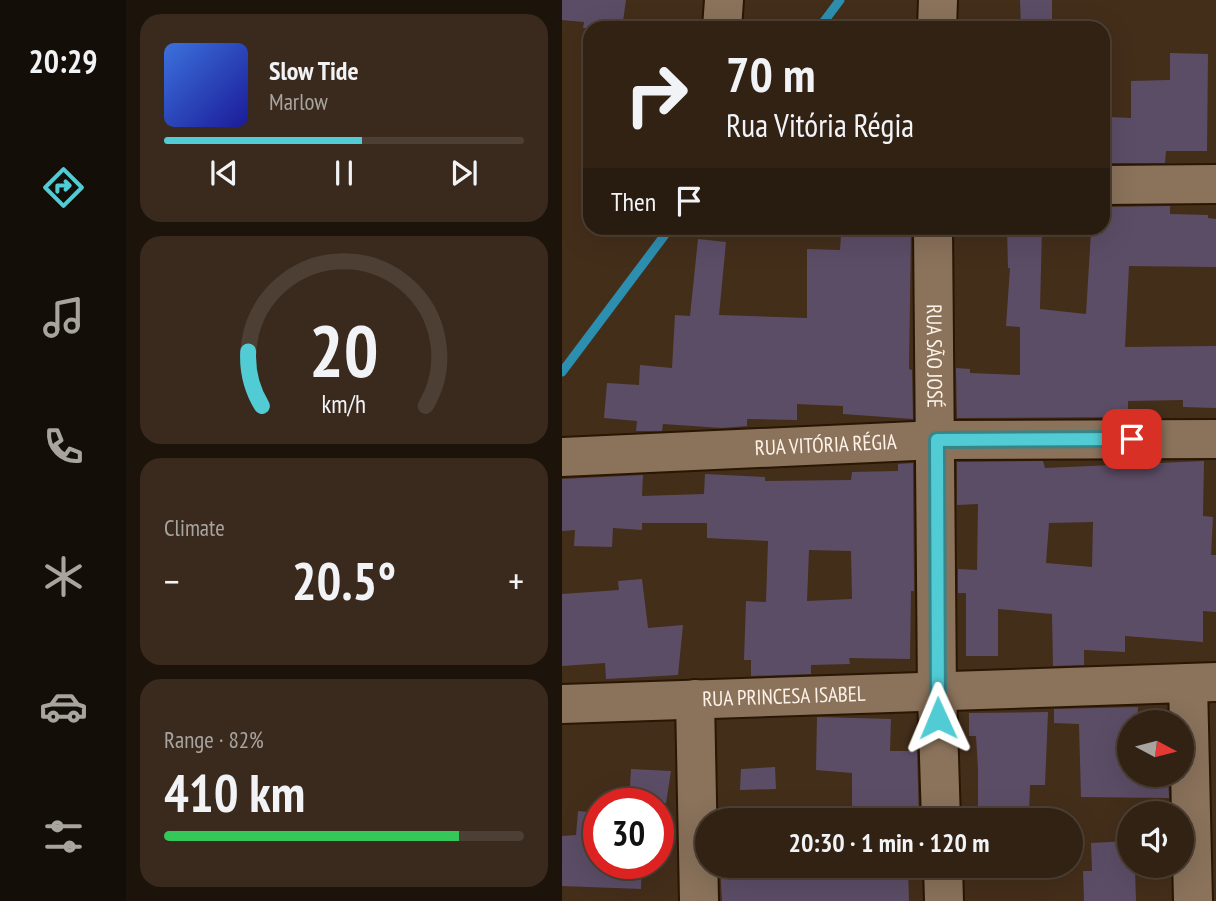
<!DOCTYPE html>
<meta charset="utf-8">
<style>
body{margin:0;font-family:"PT Sans Narrow",sans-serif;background:#3a2a1d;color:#f1f3f6;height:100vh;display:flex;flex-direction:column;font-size:26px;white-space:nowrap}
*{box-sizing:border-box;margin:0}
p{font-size:23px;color:#a8a4a0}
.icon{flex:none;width:38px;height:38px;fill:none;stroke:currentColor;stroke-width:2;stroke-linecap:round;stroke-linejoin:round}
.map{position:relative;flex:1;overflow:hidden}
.side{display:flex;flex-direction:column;gap:14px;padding:14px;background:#1c130b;width:436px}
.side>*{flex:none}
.guide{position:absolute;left:21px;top:21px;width:527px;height:214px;border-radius:21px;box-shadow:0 7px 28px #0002,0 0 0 2px #4d3f34;background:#322214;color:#f1f3f6;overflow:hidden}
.needle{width:46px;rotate:97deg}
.fabs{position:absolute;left:555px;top:710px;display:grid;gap:14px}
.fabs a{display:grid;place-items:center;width:77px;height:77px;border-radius:50%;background:#322214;box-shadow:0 7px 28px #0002,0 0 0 2px #4d3f34;font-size:35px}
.speed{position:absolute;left:21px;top:788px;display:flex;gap:14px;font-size:35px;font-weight:700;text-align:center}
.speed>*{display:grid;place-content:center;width:91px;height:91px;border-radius:50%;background:#322214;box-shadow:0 7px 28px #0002,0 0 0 2px #4d3f34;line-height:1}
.speed .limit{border:10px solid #d22;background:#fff;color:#111}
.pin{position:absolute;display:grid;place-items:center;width:60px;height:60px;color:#fff;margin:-30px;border-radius:14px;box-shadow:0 4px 10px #0006}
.me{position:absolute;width:77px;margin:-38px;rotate:359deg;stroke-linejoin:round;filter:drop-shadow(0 0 5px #0008)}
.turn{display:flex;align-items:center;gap:24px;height:147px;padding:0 28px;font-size:32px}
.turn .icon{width:91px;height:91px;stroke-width:2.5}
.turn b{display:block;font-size:49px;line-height:60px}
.then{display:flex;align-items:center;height:66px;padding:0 28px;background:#0003;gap:14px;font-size:26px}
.big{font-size:52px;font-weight:800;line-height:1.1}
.side .tile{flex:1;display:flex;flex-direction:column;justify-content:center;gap:10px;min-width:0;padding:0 24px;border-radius:21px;background:#3a2a1d}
.side .dial{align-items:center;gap:0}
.dial svg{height:182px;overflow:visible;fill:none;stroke:#4d3f34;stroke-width:7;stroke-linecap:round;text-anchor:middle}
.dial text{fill:#f1f3f6;stroke:none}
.song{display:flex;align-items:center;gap:21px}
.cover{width:84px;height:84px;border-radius:10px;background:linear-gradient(135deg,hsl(220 70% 55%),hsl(240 70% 35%))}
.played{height:7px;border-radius:4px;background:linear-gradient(90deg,#51ccd4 55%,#4d3f34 55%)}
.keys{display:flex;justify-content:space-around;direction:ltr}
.heat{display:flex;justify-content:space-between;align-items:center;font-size:38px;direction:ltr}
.charge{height:10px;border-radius:5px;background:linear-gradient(90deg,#34c759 82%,#4d3f34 0)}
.trip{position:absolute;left:133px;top:808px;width:388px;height:70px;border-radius:35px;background:#322214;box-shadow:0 7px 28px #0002,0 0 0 2px #4d3f34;font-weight:800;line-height:70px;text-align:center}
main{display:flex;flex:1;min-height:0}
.tab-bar{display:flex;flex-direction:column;width:126px;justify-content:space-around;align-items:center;background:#140e08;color:#a8a4a0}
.tab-bar .icon{width:49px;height:49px}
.tab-bar .active{color:#51ccd4}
.tab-bar b{font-size:32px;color:#f1f3f6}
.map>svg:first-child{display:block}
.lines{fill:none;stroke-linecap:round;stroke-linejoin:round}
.stream{stroke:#2d8fb0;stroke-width:9}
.building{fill:#5c4d66;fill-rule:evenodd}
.minor-casing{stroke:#291603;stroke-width:42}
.minor{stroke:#8a725b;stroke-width:38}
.route-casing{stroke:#35858a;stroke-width:18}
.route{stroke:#51ccd4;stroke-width:12}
.labels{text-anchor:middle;stroke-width:7;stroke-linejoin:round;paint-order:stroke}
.street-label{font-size:21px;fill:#fef2e8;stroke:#221910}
</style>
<main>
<nav class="tab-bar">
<b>20:29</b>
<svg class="icon active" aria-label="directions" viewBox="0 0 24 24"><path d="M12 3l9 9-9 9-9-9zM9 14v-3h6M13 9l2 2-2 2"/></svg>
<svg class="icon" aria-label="music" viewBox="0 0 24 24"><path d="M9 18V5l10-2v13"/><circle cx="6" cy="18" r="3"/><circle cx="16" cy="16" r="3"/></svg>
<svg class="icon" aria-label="phone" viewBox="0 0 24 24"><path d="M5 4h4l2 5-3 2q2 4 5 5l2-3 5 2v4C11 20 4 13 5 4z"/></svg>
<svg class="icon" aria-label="climate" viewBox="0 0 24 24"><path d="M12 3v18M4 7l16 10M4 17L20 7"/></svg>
<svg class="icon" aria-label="car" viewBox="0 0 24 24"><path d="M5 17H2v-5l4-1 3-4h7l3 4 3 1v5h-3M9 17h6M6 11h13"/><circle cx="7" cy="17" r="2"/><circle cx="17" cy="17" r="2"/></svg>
<svg class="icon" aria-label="filters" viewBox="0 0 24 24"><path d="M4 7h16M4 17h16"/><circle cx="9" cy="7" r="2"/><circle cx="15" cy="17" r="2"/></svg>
</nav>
<section class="side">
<div class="tile">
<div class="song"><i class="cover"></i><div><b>Slow Tide</b><p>Marlow</p></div></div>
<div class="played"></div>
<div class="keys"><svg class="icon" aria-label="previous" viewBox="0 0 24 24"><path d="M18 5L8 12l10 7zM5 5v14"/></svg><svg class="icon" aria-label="pause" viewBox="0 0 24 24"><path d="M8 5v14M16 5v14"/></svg><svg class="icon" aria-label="next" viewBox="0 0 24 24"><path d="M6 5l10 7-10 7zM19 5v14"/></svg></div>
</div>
<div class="tile dial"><svg viewBox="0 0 100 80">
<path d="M14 69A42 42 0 1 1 86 69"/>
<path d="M14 69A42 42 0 0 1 8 45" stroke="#51ccd4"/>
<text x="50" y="56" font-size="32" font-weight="700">20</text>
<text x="50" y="72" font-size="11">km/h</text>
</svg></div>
<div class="tile"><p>Climate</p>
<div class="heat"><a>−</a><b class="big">20.5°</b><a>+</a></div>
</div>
<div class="tile"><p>Range · 82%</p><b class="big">410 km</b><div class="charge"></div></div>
</section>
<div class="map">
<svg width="655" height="901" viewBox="0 0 655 901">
<rect width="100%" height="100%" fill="#432e1a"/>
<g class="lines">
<!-- stream -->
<g class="stream">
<path d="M257 28 278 0"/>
<path d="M0 372 108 228"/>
</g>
</g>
<!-- building -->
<g class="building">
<path d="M0 0H64L60 28H21L22 22 0 20Z"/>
<path d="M458 0H490V27L459 28Z"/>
<path d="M608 53 646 54 645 151H604L603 163H546L547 117 569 118V81L608 80Z"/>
<path d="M608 206V214L646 215V218L655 219V267L567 266 563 347 655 346V408L621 407V400L566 401V417L395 418 394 368 408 369V373L458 375V327L444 326 448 268H446L445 228H480L478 309 524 314 529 232 541 233V207Z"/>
<path d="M325 230 349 232 347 369 350 370 351 419 281 414V406L235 404V420L185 419V426L160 428 101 424 100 431H74L75 421 42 418 45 383 77 385 78 365 110 368 113 315 128 316 136 239 164 242 157 315 245 318V249L278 250 279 235H325Z"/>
<path d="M481 461 483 468 642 461 641 516 651 517 649 555H655V612L641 611V642L563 636V652L522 650V665L491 666 490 614 436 609V656H404V593H396V569L415 570 416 504 395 505V462ZM531 522 530 567 484 563 487 523Z"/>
<path d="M351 463 352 591H349L348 659 287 658 288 664 249 665V674L189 676V660H182L184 601 204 602 206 541 145 538V523H80V530L51 528 50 547 12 546 13 530 0 531V479L81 475 80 496 142 494 143 474 203 477V481L289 480 290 472 336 471V464ZM247 550 289 551 290 599 245 601Z"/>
<path d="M80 579 86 628 121 625 116 675 44 679 43 663 0 666V594L57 590 56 581Z"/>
<path d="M576 707 575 723H567V775H606L607 798 519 797 517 724 492 723V709Z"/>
<path d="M486 712 483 785H468L467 814H462V821H416V769L414 736H407V713Z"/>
<path d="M255 717 329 719 328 751H355L357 821H290V773L254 770Z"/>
<path d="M213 767 214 789 178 790 179 769Z"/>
<path d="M69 769 109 771 104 803H67Z"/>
<path d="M16 811 37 813V863H80L79 889 0 886V836L14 835Z"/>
<path d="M567 841V869H573L574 901H522L521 871H530L529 843Z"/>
<path d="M158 866H255V876L311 877V866H346L347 901H160Z"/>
</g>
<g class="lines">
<defs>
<g id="minor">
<path d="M160 28 162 0"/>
<path d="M375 28 376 0"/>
<path d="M541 185 655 184"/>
<path id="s1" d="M371 228 375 693 379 821"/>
<path id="s2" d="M0 457 375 440 655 439"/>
<path d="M626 683 631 901"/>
<path d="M133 699 137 901"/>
<path id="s3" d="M0 704 655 682"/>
<path d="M381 866 382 901"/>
</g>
</defs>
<!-- minor casing -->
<use href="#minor" class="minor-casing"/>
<!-- minor -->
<use href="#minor" class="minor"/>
</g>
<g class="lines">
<defs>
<path id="route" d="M376 718 375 440 570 439"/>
</defs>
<!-- route casing -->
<use href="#route" class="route-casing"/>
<!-- route -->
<use href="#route" class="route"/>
</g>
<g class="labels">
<!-- street labels -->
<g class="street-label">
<text dy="7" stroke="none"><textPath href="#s1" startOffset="128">RUA SÃO JOSÉ</textPath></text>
<text dy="7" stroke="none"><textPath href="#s2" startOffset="264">RUA VITÓRIA RÉGIA</textPath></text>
<text dy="7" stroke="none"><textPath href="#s3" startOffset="222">RUA PRINCESA ISABEL</textPath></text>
</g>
</g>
</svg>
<div class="fabs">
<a><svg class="needle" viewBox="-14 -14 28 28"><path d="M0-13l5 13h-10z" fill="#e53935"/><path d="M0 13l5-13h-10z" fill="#a8a4a0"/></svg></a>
<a><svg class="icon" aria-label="sound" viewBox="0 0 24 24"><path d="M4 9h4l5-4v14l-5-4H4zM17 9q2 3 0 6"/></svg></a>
</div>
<div class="speed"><div class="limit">30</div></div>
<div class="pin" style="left:570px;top:439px;background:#d93025"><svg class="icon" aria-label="arrive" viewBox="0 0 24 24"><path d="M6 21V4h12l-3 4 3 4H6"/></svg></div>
<svg class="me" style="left:376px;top:718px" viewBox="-20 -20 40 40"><path d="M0-17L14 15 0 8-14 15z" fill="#51ccd4" stroke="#fff" stroke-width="4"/></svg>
<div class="trip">20:30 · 1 min · 120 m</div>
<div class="guide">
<div class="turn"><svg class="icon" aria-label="right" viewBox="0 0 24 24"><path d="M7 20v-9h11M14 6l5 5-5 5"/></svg><div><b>70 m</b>Rua Vitória Régia</div></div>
<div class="then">Then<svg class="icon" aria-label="arrive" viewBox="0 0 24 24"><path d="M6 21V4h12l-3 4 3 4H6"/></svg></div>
</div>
</div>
</main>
